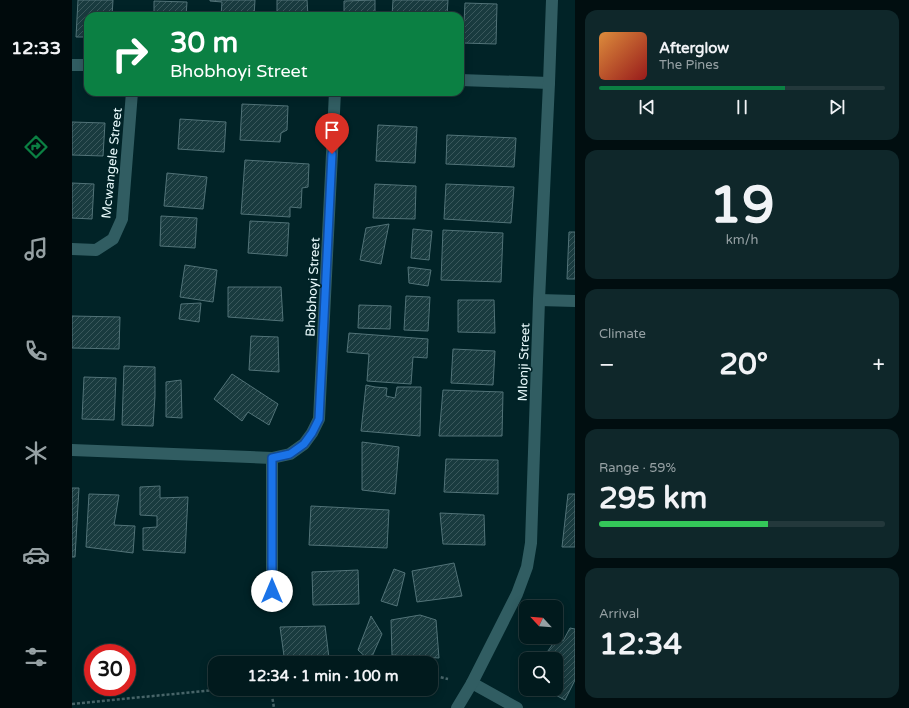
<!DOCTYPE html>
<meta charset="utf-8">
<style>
body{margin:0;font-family:"Varela Round",sans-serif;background:#0f272a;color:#f1f3f6;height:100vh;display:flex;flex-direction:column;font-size:15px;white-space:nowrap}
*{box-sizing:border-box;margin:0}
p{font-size:13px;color:#96a1a4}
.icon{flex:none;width:22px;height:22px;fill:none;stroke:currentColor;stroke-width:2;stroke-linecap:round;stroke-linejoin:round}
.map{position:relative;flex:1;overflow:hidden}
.drawer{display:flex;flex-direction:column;gap:10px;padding:10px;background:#010e10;width:334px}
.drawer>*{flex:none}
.top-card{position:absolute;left:12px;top:12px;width:380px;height:84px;border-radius:12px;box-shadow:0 2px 10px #0003,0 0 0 1px #23383b;background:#0b8043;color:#fff;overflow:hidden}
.needle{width:26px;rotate:296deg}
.controls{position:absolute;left:447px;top:600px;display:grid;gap:8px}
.controls a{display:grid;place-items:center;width:44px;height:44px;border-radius:8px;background:#011a1d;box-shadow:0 2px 10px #0003,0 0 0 1px #23383b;font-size:20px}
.speed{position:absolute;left:12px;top:644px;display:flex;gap:8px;font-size:20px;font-weight:700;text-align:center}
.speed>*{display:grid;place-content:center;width:52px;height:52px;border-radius:50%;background:#011a1d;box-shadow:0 2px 10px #0003,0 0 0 1px #23383b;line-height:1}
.speed .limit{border:6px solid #d22;background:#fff;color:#111}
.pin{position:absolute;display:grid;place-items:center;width:34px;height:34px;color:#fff;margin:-41px -17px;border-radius:50% 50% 50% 0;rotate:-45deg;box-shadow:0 0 4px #0007}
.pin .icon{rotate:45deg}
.me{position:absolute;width:44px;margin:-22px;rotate:0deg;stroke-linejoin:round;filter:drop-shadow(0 0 3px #0008)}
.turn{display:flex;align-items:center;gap:14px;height:84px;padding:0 20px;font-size:18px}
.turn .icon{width:52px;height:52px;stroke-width:2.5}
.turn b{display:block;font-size:28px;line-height:34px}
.big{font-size:30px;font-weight:800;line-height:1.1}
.drawer .widget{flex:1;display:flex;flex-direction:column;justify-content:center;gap:6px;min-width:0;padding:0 14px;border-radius:12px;background:#0f272a}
.drawer .dial{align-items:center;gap:0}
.dial b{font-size:52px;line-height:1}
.song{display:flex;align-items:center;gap:12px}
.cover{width:48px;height:48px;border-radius:6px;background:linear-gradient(135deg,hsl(30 70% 55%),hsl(0 70% 35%))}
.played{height:4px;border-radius:2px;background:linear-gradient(90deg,#0b8043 65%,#23383b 65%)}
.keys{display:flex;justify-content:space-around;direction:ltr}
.heat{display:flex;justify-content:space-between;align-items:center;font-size:22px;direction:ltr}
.charge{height:6px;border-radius:3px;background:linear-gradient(90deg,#34c759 59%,#23383b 0)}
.trip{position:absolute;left:136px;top:656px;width:230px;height:40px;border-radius:12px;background:#011a1d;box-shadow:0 2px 10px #0003,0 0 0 1px #23383b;font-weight:800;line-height:40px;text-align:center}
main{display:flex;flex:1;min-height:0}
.tabs{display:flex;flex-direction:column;width:72px;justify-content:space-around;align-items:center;background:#000a0c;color:#96a1a4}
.tabs .icon{width:28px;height:28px}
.tabs .selected{color:#0b8043}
.tabs b{font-size:18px;color:#f1f3f6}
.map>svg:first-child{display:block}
.building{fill:url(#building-hatch);stroke:#527378}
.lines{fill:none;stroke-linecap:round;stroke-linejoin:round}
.path{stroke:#486569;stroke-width:2.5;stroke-dasharray:3 2;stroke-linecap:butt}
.minor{stroke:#315d62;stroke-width:12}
.route-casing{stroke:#114b97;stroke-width:10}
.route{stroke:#1a73e8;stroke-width:7}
.labels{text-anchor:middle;stroke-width:3.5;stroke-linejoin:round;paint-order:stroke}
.street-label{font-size:13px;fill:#e6f8fa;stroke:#012327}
</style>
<main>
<nav class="tabs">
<b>12:33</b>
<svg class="icon selected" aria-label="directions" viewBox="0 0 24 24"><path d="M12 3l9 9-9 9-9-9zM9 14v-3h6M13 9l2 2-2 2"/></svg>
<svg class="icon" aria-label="music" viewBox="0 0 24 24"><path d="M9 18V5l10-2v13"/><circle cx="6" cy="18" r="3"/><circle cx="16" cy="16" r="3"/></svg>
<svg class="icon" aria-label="phone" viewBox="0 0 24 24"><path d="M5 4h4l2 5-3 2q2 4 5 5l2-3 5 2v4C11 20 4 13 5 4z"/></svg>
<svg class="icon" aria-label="climate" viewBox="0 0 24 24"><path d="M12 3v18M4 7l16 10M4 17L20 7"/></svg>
<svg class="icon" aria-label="car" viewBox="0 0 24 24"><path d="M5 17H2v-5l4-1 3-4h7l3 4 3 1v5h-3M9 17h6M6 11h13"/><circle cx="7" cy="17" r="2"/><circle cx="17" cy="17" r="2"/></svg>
<svg class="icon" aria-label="filters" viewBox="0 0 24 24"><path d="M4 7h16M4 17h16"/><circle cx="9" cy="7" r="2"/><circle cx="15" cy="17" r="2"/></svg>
</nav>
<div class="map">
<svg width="503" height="708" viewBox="0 0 503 708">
<defs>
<pattern id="building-hatch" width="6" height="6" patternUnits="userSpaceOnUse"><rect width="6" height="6" fill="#193b3f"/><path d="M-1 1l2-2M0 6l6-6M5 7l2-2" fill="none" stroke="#3a585c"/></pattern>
</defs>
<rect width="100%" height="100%" fill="#012327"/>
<!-- building -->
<g class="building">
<path d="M6 0H41L40 16H16V37H4Z"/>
<path d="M138 0H183L182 16H149L150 2 138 1Z"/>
<path d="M205 0H235L236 16H205Z"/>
<path d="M303 0V16H272V1Z"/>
<path d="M321 0H376L375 16H320Z"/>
<path d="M82 1 115 2 114 16H82Z"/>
<path d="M393 3 425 4 424 44 391 43Z"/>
<path d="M170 104 216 106 215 130 209 133 208 142 168 140Z"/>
<path d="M108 119 154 122 152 152 106 149Z"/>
<path d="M0 122 33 123 31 156 0 155Z"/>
<path d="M306 125 345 127 343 163 304 161Z"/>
<path d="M375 135 444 138 442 167 374 164Z"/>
<path d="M173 160 237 164 236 187 230 188 229 208 218 207V217L169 214Z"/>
<path d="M95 173 135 177 131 209 92 206Z"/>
<path d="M0 183 22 184 20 219 0 218Z"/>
<path d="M303 184 344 186 343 219 301 218Z"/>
<path d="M374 184 442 187 439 223 372 219Z"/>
<path d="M89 216 125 218 123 248 88 246Z"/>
<path d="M178 221 217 223 215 256 176 253Z"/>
<path d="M317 224 309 264 288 260 294 228Z"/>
<path d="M341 229 360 231 357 260 339 258Z"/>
<path d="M371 230 431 233 429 282 369 280Z"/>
<path d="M497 232H503V279H495Z"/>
<path d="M113 265 145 270 141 302 108 297Z"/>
<path d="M336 267 359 270 356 286 337 283Z"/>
<path d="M156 287H209L211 321 156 317Z"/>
<path d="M334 296 358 297 356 331 332 330Z"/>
<path d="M386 300H422L423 333 386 332Z"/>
<path d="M129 303 127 322 107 319 109 304Z"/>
<path d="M287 305 319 306 318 329 286 328Z"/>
<path d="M0 316 48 317 47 349 0 348Z"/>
<path d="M277 333 356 339 355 358 341 357 339 384 295 381 297 354 275 352Z"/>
<path d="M179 336 206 337 207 372 177 370Z"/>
<path d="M381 349 423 351 421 385 379 383Z"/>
<path d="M52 366 83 367V396L81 426 50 425Z"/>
<path d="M160 374 206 404 197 425 176 412 170 421 142 399Z"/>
<path d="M12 377 44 378 42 420 10 419Z"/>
<path d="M109 380 110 418 94 417V382Z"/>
<path d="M294 385 303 387 315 388 314 396 323 398 325 387H349L348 436 289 431Z"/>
<path d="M371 390 431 392 430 436H367Z"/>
<path d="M290 442 327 447 323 494 290 490Z"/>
<path d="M374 459 426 460V494L372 492Z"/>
<path d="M88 486V498L116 497 113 553 71 550V528L85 527V516L68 515V487Z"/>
<path d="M0 488H7L3 557H0Z"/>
<path d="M17 494 47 495 42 525 63 526 61 553 14 547Z"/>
<path d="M496 494H503V547H490Z"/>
<path d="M239 506 317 510 315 548 237 545Z"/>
<path d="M368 513 412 515 413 545 371 544Z"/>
<path d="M382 563 390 596 345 602 340 571Z"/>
<path d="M322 569 333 573 325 606 309 601Z"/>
<path d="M286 570 287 604 241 605 240 572Z"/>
<path d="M348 615 364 620 367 658 320 655 319 620Z"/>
<path d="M299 616 310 634 298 661 286 650Z"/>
<path d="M253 626 257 658 212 656 208 627Z"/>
<path d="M498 628 503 629V680L493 700 472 689H484V659H460L464 652 471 658 485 638 491 641Z"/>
</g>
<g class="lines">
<!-- path -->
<g class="path">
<path d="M359 675 376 679"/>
<path d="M199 689 202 708"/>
<path d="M0 704 152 689"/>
</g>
<!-- minor -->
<g class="minor">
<path d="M0 65H16"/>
<path d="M388 80 477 83"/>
<path d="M0 249 24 250 41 239 50 219 60 92"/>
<path d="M467 300 503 301"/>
<path d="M0 450 200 458 218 454 232 444 240 433 247 419 263 92"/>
<path d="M200 591V458"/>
<path d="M400 683 445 708"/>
<path d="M385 708 400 683 445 594 455 567 459 543 467 300 477 83 480 0"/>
</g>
</g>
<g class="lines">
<defs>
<path id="route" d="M200 591V458L218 454 232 444 240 433 247 419 260 154"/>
</defs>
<!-- route casing -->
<use href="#route" class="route-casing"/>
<!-- route -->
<use href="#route" class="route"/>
</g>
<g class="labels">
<!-- street labels -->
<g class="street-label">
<text transform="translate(39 163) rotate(-84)" y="5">Mcwangele Street</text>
<text transform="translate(240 287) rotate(-87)" y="5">Bhobhoyi Street</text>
<text transform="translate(451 362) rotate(-88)" y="5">Mlonji Street</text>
</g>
</g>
</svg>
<div class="controls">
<a><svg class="needle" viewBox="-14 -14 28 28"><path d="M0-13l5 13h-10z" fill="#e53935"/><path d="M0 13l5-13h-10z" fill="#96a1a4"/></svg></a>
<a><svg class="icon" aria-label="search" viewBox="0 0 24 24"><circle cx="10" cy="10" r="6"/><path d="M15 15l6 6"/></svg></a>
</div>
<div class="speed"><div class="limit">30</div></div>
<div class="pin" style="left:260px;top:154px;background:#d93025"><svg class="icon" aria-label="arrive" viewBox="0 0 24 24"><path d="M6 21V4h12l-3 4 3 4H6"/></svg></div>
<svg class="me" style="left:200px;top:591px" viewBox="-20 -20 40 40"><circle r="19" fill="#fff"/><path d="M0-13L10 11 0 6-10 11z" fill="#1a73e8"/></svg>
<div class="trip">12:34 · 1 min · 100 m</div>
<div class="top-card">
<div class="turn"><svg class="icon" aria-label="right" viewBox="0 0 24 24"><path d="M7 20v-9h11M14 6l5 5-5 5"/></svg><div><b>30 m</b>Bhobhoyi Street</div></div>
</div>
</div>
<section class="drawer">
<div class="widget">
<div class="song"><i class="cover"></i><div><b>Afterglow</b><p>The Pines</p></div></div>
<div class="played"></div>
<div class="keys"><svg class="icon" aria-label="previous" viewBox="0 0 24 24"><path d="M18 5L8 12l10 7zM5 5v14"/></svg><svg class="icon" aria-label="pause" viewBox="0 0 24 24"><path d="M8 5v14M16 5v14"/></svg><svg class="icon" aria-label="next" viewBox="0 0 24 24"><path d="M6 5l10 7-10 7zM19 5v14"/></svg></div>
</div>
<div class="widget dial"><b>19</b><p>km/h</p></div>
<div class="widget"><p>Climate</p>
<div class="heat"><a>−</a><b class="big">20°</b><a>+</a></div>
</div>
<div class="widget"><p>Range · 59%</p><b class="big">295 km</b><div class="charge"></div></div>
<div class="widget"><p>Arrival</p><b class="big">12:34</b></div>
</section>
</main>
